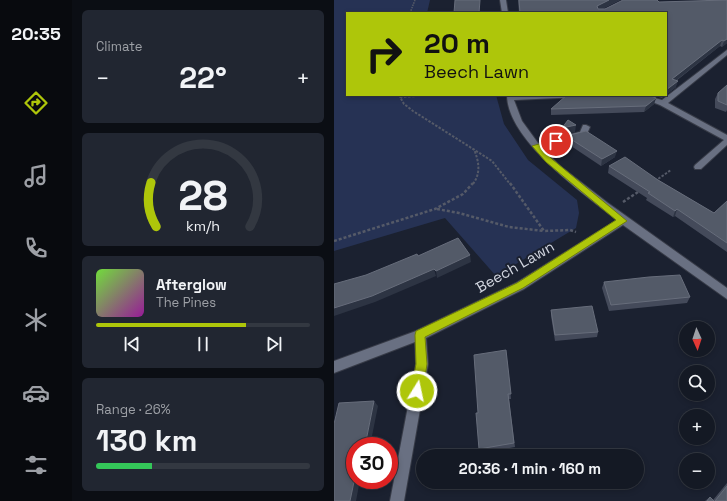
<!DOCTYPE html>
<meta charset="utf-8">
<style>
body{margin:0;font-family:"Space Grotesk",sans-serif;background:#212631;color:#f1f3f6;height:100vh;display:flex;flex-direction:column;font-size:15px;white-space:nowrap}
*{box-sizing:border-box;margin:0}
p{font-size:13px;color:#9da0a6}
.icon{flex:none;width:22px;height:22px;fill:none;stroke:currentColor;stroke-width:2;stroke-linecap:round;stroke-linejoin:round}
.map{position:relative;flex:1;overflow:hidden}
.side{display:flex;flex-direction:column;gap:10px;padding:10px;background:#0b0e14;width:262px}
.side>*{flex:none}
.guide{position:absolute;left:12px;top:12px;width:321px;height:84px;border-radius:0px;box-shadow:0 2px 6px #0003,0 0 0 1px #333841;background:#aec60a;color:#111;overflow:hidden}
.needle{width:26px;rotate:177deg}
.controls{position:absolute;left:345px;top:321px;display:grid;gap:8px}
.controls a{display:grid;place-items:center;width:36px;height:36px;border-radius:50%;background:#141924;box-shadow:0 2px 6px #0003,0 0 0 1px #333841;font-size:20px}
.speed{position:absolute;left:12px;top:437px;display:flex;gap:8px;font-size:20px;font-weight:700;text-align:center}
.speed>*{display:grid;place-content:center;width:52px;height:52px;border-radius:50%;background:#141924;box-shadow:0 2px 6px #0003,0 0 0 1px #333841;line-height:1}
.speed .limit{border:6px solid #d22;background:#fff;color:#111}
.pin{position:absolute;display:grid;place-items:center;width:34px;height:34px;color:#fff;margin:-17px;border:2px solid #fff;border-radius:50%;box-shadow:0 1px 4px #0007}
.me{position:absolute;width:44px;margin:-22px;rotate:10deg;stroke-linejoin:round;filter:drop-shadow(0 0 3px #0008)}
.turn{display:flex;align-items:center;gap:14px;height:84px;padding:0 12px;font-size:18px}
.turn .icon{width:52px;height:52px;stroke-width:2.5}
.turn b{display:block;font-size:28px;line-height:34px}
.big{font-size:30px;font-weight:600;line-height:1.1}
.side .widget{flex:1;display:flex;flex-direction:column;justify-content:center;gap:6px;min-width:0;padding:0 14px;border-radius:6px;background:#212631}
.side .dial{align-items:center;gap:0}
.dial svg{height:104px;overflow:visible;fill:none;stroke:#333841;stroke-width:7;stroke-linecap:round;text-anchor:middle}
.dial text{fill:#f1f3f6;stroke:none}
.song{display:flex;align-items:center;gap:12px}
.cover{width:48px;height:48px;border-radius:6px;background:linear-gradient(135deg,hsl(100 70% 55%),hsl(300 70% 35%))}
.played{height:4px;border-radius:2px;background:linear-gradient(90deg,#aec60a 70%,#333841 70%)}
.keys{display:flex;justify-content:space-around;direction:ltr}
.heat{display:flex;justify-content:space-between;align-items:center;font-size:22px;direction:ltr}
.charge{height:6px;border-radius:3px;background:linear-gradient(90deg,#34c759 26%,#333841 0)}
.trip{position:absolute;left:82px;top:449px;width:228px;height:40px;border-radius:20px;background:#141924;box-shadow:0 2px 6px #0003,0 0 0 1px #333841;font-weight:600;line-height:40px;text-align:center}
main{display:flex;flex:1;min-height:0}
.tab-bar{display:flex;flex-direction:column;width:72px;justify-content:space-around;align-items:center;background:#080a0e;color:#9da0a6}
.tab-bar .icon{width:28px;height:28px}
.tab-bar .active{color:#aec60a}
.tab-bar b{font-size:18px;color:#f1f3f6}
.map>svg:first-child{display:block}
.green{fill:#263254}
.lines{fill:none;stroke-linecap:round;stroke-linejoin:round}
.lane-casing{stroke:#373b47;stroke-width:2}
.street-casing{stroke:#373b47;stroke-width:2}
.path-far2{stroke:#555a68;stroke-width:1.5;stroke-dasharray:1.5 1;stroke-linecap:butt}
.path-far1{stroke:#555a68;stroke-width:2;stroke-dasharray:2.5 1.5;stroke-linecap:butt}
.path{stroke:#555a68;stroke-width:2.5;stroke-dasharray:3 2;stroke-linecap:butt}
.lane{fill:#697082;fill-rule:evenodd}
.street{fill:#697082;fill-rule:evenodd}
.wall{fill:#444a5a}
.shaded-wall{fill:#2d3443}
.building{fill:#535a68;stroke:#676d7b}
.route{fill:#aec60a;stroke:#718106}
.labels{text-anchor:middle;stroke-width:4;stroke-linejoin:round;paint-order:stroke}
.street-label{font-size:15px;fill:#d2d6e0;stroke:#1b2130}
</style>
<main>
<nav class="tab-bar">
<b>20:35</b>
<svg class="icon active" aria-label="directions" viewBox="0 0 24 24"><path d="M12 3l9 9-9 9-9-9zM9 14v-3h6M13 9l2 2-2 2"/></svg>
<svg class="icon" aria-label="music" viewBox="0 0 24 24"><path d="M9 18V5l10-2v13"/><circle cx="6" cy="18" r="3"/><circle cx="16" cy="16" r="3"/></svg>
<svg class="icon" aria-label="phone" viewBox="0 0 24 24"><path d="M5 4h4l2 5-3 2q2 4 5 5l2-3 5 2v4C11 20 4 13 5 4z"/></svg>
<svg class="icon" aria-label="climate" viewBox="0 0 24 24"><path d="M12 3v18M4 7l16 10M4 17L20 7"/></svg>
<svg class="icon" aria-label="car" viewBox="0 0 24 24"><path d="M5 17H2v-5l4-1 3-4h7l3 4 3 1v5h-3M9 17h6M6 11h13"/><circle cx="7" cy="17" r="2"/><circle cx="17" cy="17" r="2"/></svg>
<svg class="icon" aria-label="filters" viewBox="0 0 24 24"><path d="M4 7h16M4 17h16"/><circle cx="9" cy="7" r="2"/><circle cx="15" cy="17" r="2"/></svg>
</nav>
<section class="side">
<div class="widget"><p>Climate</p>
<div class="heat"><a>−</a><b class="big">22°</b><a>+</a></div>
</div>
<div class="widget dial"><svg viewBox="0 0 100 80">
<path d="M14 69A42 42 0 1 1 86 69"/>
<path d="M14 69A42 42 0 0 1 10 35" stroke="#aec60a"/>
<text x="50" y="56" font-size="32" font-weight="700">28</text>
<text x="50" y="72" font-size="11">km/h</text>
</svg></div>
<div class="widget">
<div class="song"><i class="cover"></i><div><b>Afterglow</b><p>The Pines</p></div></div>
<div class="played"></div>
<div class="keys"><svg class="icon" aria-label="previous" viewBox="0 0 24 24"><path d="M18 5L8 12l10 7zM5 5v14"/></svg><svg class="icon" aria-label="pause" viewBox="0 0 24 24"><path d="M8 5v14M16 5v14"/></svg><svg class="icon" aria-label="next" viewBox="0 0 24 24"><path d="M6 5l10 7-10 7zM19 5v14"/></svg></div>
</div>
<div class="widget"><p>Range · 26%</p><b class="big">130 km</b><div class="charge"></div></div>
</section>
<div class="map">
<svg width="393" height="501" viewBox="0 0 393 501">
<rect width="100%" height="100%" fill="#1b2130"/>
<!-- green -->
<path class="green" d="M0 0H96L93 13H13V95H162L170 124 194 160 243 200 245 213 242 228 162 276 111 218 0 251Z"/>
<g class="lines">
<defs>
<path id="lane" d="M249 125H252L256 127 252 136 216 144 212 142 213 140 246 132Z"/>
<g id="street">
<path d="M166 0H172L174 13H168Z"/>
<path d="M393 50V55L334 103 393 135V145L367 169H361L360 167 361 165 390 140 326 105 300 95H310L328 100Z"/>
<path d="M173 95H250L247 97 180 100 188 121 204 143 216 140 220 142 207 147 226 166 274 203 393 288V299L289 225 190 289 92 338 94 364 70 501H56L82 364 81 342 0 373V361L82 331 182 283 283 220C250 194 173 140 173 95Z"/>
</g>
</defs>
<!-- lane casing -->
<use href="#lane" class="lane-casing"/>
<!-- street casing -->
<use href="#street" class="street-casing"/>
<!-- path-far2 -->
<path class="path-far2" d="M76 13 81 0"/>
<!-- path-far1 -->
<g class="path-far1">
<path d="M65 95 70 104 79 111 158 161 176 184"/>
<path d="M66 97 100 95"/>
<path d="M321 181 337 170"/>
<path d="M139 184C147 173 145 162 140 149"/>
</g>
<!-- path -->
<g class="path">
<path d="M176 183 210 231 236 230 242 232"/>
<path d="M289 202 307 190"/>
<path d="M103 209 125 213 175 227 210 231"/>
<path d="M0 241 101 209 129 194 139 183"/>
</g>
<!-- lane -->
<use href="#lane" class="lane"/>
<!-- street -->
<use href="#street" class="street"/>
</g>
<!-- wall -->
<g class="wall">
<path d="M184 0H286L268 9 325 2 372 1V0H393V43L388 47 386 46 342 81V87L328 98 316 95H332V13H185Z"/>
<path d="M393 85V110L392 112 381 108V99L384 93Z"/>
<path d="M322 98 320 104 310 112 217 115V109Z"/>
<path d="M232 136 281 157 267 166 231 142Z"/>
<path d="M275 166 324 180 380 213 393 201V252L341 216 339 217 312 200 313 198 274 173Z"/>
<path d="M270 282 356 297 353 303 275 311 268 288Z"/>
<path d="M217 310 264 332 263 337 221 341 217 316Z"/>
<path d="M172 350 177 399H175L181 447 146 453 145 449Z"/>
<path d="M393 483V501H371L376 497 379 500Z"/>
</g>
<!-- shaded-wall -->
<g class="shaded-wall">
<path d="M146 0V13H145Z"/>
<path d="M275 0H286L262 12 263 6Z"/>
<path d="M393 39V43L388 47 390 41Z"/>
<path d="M388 40 386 46 336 85 338 79Z"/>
<path d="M344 81 342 87 328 98 329 95H332V90Z"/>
<path d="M322 98 320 104 310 112 312 106Z"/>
<path d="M242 125 241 132 228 135V128Z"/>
<path d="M283 151 281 157 267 166 268 159Z"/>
<path d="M343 209 341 216 339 217 341 211Z"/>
<path d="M136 255 137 262 103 278 102 271Z"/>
<path d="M100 269 102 276 41 302 0 316V308Z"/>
<path d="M40 401 44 406 36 446H31Z"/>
<path d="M21 477V480H26L22 501H16Z"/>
</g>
<!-- building -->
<g class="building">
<path d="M121 0H146L145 13H120Z"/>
<path d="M185 0H275L263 6 264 9H271L289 0H323L325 2 392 0H393V39L390 41 388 40 338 79 344 81 332 90V13H186Z"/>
<path d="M393 85V105L384 101V93Z"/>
<path d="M233 95H314L322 98 312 106 217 109Z"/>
<path d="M234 120 242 125 228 128Z"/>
<path d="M252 131 283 151 268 159 232 136Z"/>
<path d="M291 157 324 180 380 213 393 201V243L343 209 341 211 314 193 316 192 275 166Z"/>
<path d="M124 238 136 255 102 271 100 269 38 296 0 308V284L32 275 83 254 84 256Z"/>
<path d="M346 275 356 297 277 305 270 282 315 277Z"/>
<path d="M258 306 264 332 221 335 217 310Z"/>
<path d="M172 350 177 394H174L180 443 145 449 142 413H144L140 355Z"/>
<path d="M40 401 31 446H21V477L16 501H0V424L5 403Z"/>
<path d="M393 486V501H381Z"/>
<path d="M376 497 380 501H373Z"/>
</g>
<!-- route -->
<path class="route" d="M222 139 225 141 224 143 207 147 218 159 293 221 189 288 91 337 93 364 89 391 87 395 83 397 79 395 77 391 82 364 81 335 82 331 183 283 282 220 212 162 198 146Z"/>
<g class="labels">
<!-- street labels -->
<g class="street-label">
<text transform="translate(181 267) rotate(-30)" y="5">Beech Lawn</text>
</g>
</g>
</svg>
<div class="controls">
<a><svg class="needle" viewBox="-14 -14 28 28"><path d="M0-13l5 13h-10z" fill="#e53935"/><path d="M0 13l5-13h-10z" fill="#9da0a6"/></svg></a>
<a><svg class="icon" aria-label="search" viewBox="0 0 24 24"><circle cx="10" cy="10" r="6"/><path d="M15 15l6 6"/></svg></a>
<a>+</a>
<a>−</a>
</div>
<div class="speed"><div class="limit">30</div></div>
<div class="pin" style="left:222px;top:141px;background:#d93025"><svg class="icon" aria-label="arrive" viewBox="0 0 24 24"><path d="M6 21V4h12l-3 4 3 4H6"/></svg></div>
<svg class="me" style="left:83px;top:391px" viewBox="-20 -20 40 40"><circle r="17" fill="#aec60a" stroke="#fff" stroke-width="3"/><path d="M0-11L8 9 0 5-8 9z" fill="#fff"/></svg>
<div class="trip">20:36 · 1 min · 160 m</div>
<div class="guide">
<div class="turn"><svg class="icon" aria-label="right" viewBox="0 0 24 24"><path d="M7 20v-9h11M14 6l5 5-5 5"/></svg><div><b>20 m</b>Beech Lawn</div></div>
</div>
</div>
</main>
